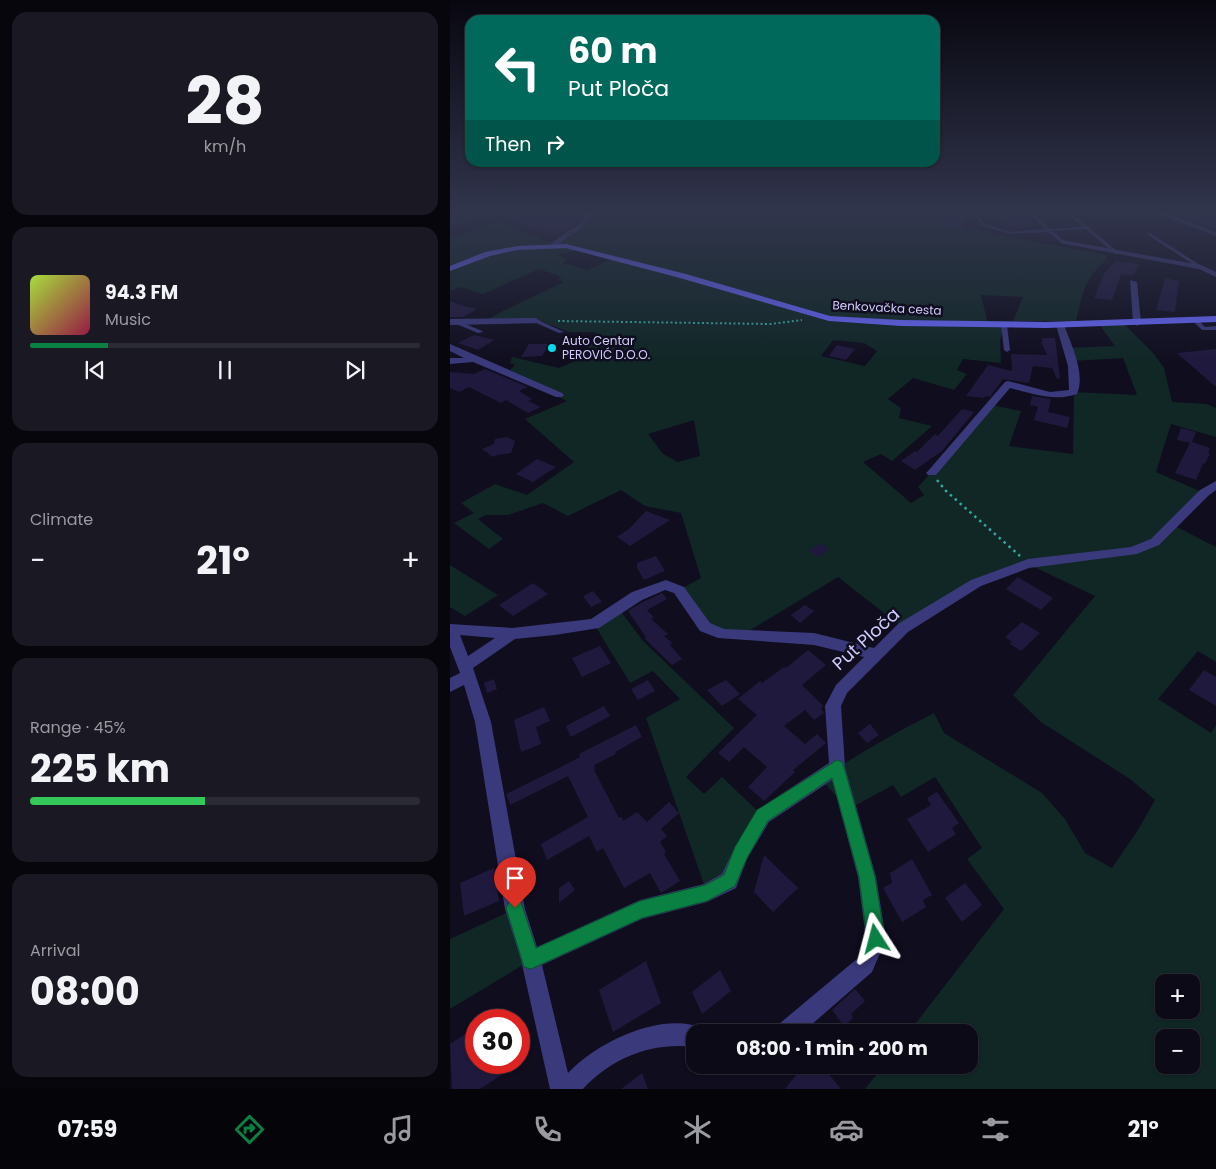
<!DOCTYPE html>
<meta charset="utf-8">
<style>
body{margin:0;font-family:Poppins,sans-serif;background:#191823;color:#f1f3f6;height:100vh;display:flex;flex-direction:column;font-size:19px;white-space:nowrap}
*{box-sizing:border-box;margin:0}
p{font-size:16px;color:#9a9aa1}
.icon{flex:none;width:28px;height:28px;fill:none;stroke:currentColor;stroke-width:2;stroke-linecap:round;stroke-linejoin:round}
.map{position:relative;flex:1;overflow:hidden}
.side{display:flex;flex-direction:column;gap:12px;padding:12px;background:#06060c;width:450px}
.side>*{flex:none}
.guide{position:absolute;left:15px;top:15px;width:475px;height:152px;border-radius:15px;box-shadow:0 1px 4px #0004,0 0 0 1px #2b2b35;background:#00695c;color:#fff;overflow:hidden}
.controls{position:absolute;left:705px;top:974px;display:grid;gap:10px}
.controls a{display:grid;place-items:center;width:45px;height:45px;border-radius:10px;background:#0b0a16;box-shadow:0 1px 4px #0004,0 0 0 1px #2b2b35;font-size:25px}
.speed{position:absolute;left:15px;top:1009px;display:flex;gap:10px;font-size:25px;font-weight:700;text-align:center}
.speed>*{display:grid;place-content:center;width:65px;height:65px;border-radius:50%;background:#0b0a16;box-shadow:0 1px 4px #0004,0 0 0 1px #2b2b35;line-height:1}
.speed .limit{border:8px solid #d22;background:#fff;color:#111}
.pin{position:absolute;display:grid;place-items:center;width:42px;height:42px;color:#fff;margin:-51px -21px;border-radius:50% 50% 50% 0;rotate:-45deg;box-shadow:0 0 5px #0007}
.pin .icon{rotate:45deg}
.me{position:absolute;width:55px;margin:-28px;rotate:351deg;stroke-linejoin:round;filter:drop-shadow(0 0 4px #0008)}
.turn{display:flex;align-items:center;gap:18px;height:105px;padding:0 20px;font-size:22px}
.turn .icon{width:65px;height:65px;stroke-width:2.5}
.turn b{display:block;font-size:35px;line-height:42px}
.then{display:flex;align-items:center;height:48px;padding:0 20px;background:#0003;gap:10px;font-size:19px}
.big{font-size:38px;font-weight:700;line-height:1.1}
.side .tile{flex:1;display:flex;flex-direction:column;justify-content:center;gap:8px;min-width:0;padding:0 18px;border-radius:15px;background:#191823}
.side .dial{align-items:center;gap:0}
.dial b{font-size:65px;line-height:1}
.song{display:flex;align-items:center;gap:15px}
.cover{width:60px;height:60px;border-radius:8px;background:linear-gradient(135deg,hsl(80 70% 55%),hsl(340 70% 35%))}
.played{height:5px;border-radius:2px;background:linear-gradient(90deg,#0b8043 20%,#2b2b35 20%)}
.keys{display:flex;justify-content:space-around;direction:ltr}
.heat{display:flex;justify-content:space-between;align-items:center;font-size:28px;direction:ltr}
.charge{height:8px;border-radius:4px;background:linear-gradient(90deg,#34c759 45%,#2b2b35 0)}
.trip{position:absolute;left:236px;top:1024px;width:292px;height:50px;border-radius:15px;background:#0b0a16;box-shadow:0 1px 4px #0004,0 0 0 1px #2b2b35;font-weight:700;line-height:50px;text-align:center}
.tabs{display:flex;height:80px;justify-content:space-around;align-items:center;background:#040409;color:#9a9aa1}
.tabs .icon{width:35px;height:35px}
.tabs .active{color:#0b8043}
.tabs b{font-size:22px;color:#f1f3f6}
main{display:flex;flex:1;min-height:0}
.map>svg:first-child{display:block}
.green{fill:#102726;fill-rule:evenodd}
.building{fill:#20193e}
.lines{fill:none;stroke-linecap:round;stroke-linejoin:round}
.path-far1{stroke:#31aba1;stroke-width:2;stroke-dasharray:2 2.5;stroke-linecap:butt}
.path{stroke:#31aba1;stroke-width:2.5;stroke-dasharray:2.5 4;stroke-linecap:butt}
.service{fill:#3a397b;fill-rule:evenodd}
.minor{fill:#3a397b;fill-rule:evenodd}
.secondary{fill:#6666fa;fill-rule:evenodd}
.route{fill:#0b8043;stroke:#07532c}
.poi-dot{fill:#08daec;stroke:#0f0d1e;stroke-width:2}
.labels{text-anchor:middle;stroke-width:5;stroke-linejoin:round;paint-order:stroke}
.far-street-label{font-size:12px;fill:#d0cbfd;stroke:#0f0d1e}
.far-poi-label{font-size:12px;fill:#d0cbfd;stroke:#0f0d1e;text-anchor:start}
.near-street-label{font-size:18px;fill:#d0cbfd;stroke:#0f0d1e}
</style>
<main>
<section class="side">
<div class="tile dial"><b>28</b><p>km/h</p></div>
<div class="tile">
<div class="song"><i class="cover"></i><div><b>94.3 FM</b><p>Music</p></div></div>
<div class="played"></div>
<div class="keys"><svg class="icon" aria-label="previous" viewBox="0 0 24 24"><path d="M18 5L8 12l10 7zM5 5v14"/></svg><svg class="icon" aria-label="pause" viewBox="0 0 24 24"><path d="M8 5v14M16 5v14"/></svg><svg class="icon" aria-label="next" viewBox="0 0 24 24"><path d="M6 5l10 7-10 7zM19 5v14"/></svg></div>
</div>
<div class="tile"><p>Climate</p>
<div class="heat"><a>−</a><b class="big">21°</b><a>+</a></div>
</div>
<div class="tile"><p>Range · 45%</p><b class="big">225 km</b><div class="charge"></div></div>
<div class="tile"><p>Arrival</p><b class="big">08:00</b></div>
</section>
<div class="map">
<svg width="766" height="1089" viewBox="0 0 766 1089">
<rect width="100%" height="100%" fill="#0f0d1e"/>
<!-- green -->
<g class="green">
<path d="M0 211H51L0 227Z"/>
<path d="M139 211H498L494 224 656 255V260C633 280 633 293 626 321H563L573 297 531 295 538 325H554L550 340 551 363 513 359 507 370 517 374 504 390 463 378 438 399 451 408 449 418 482 426 442 461 431 454 413 462 461 503 474 495 468 487 542 405 571 411 559 446 623 454 624 392 687 395 673 358 622 361 618 348 665 346 649 324 673 323 704 354 714 368 722 402 757 404 766 408V437L721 424 706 472 754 493 723 525 766 547V662L748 651 708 699 761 733 766 725V1089H415L434 1065H520V1032H459L554 909 517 859 532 848 485 777 451 797 443 785 399 809 374 783 318 819 257 893 196 718 230 699 203 671 180 683 144 624 169 609 193 641 284 728 236 777 254 794 272 777 313 816C369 779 424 743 484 713L494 733 592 793 615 819 635 853 662 868 688 830 705 800 680 779 591 722 563 695 645 596 578 564 526 583 453 628 388 577 292 635 255 627 229 590 251 578 231 513 195 506 171 490 118 516 93 503 58 515H36L28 519 53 539 39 549 4 523 24 513 11 503 45 484 77 495 124 462 75 419 117 401 58 372 65 365 60 363 62 357 109 368 127 360 146 332H119L86 319H39L53 311 114 282 108 279 112 277 89 269 33 294 11 287 0 291V237L50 222 99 242 114 238 133 227 136 223ZM129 249 164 258 137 270 113 263 117 260 108 255ZM383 340 414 343 427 351 415 366 371 356ZM244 420 250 456 228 462 213 454 198 434ZM714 982H741V1010H714ZM714 1038H741V1065H714Z"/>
<path d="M0 565 48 595 15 616 0 607Z"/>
<path d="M65 909 81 960 0 1009V939Z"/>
</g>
<!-- building -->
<g class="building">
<path d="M56 211H117L132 216 126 223 121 225 123 226 105 235 59 219 67 216Z"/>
<path d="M498 211H519L512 228 494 224Z"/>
<path d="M542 211H568L583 225 558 227Z"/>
<path d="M717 211H766V230Z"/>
<path d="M665 261 689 264 684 276 671 274 662 300 644 298 654 274Z"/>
<path d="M715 278 729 281 725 312 706 310Z"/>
<path d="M0 301 10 305 27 309 13 317H0Z"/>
<path d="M24 335 44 340 28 350 8 343Z"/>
<path d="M592 338H605L610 378 607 379 602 368 583 366 579 383 553 379 540 397 536 396 534 398 516 396 538 365 562 371 561 354 597 355 591 342H593Z"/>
<path d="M79 344H99L92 356 71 357Z"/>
<path d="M387 345 405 349 396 360 379 356Z"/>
<path d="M766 349V387L727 353Z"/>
<path d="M35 369 78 387 69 391 82 399 78 401 91 407 78 413 56 400 51 403 19 387 9 392 0 388V372L24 374Z"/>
<path d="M582 396 601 399 598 412 620 417 617 428 584 420 588 407 580 405Z"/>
<path d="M512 409 524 412 492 451 465 470 451 461 465 451 467 452 485 434 488 436Z"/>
<path d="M731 428 746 432 742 442 760 448 758 453H760L755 464 753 463 746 480 725 473 740 443 727 440Z"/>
<path d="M57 437 65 441 61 453 47 455 43 457 32 449 44 444 45 439Z"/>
<path d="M87 459 106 467 83 482 66 474Z"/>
<path d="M196 511 220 520 180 546 167 537 179 529Z"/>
<path d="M371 543 380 550 367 557 358 550Z"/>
<path d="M206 556 215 571 194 580 187 568V563Z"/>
<path d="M568 577 603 598 591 610 556 589Z"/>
<path d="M83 583 98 594 63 616 49 605Z"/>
<path d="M143 591 152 602 141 607 133 596Z"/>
<path d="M212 593 217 599 197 610 204 618 201 619 218 634 214 636 222 643 220 645 232 659 222 665 194 638 196 637 178 611 193 602Z"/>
<path d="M355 605 364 611 350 623 341 615Z"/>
<path d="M572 622 590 633 571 651 560 644 562 642 555 637Z"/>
<path d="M150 646 161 663 132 677 122 658Z"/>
<path d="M358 650 376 665 352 685 373 706 371 708 374 713 364 720 355 710 334 726 355 744 367 734 376 743 343 770 345 772 314 801 298 787 317 767 294 747 279 762 268 753 307 715 288 699 310 681 312 683 334 667 336 668Z"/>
<path d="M754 670 766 677V706L739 690Z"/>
<path d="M44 679 47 689 37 693 34 683Z"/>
<path d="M198 680 205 691 188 700 181 689Z"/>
<path d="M276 680 290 694 272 706 257 690Z"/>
<path d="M154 706 160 716 121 737 116 726Z"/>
<path d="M94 707 100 721 86 727 91 744 71 752 64 720Z"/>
<path d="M420 724 429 735 417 743 408 733Z"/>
<path d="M186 725 192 737 165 752 166 754 144 765 145 768 144 770 169 818 172 817 173 821 187 812 197 822 219 802 229 813 211 829 217 836 210 842 216 852 214 854 230 881 211 893 200 873 174 888 153 848 147 852 139 836 97 860 91 844 138 817 118 776 60 805 56 794 113 766 130 757 129 754Z"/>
<path d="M487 792 509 823 502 828 506 834 478 852 457 819 481 805 477 798Z"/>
<path d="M314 855 348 888 323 912 304 892Z"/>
<path d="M462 859 482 895 473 900 476 907 452 922 433 888 442 883 440 873Z"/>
<path d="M44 868 49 901 14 916 10 883Z"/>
<path d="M119 881 125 890 109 903V888Z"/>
<path d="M515 883 532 905 512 922 495 898Z"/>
<path d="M196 961 211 1003 163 1032 149 990Z"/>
<path d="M270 970 281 991 252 1014 242 992Z"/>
<path d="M405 989 415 1001 401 1014 403 1018 394 1026 382 1010Z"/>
<path d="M20 1031 22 1040 26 1037V1062H55L56 1072 30 1089H2L0 1044Z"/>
<path d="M354 1065H371L391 1089H335Z"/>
<path d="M192 1073 198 1089H171Z"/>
</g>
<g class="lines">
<!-- path-far1 -->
<path class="path-far1" d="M108 321 321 324 352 320"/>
<!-- path -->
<path class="path" d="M487 480 496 491 570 556"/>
<!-- service -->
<g class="service">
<path d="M521 211H525L535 224 561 232 596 229 576 211H581L600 229 633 227 614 211H619L669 253 665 254 636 229 603 231 614 242 612 243 598 232 560 234 533 226Z"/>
<path d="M698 233H700L753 267 749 268 698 235Z"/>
<path d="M743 319H747L755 327 766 326V330H752L743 321Z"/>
<path d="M6 320 32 331 33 332 28 333 4 323 3 322Z"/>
<path d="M84 320H88L114 332 109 333 84 322Z"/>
<path d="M554 323 557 325 560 350 557 352 554 350 551 325Z"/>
</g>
<!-- minor -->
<g class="minor">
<path d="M136 211H142C133 237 119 230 107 248H101L100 246C112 230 128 233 136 211Z"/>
<path d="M701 211H711L766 232V236Z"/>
<path d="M612 240 751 265 766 272V277L749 269 610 243V241Z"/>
<path d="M680 280 687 282 691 323 687 326 683 323Z"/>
<path d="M86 318 90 321 89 323 0 325V319Z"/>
<path d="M610 322 614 325C621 344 636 374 627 394 604 402 583 394 560 388L486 475H478L476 473 478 471 555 382 558 381 600 392 619 390 618 366 606 325Z"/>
<path d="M0 344 112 393 114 395 112 397H106L23 362 0 364V358H14L0 351Z"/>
<path d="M766 481V490L758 496 709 545 687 554 579 568 531 586 458 632 397 693 391 706 395 767 426 877 436 939 422 972 353 1032H327L329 1024 408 958 416 939 408 877 382 780 319 822 297 859 286 888 257 902 192 919 92 965 118 1073C147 1042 211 1011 253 1028L254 1032H245V1047C202 1042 163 1057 133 1089H100L71 960 55 909 25 722 14 685 0 692V678L10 673 0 647V624L62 628 141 619 182 592 216 580 234 587 260 623 274 629 364 633 424 648 448 624 521 580 578 559 681 547 701 539 750 490ZM215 590 224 593 250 631 268 638 364 645 414 657 386 685 375 706 379 763 307 810 285 847 272 874 254 884 190 900 87 947 75 909 41 722 23 668 65 639 105 635 149 628 192 600ZM10 635 45 638 18 656Z"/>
</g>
<!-- secondary -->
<path class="secondary" d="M116 244 236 274 380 316 451 320 596 322 766 316V322L596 328 451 326 379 321 230 278 116 248 67 250 40 256 0 271V266L35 252 67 246Z"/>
</g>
<!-- sky -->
<linearGradient id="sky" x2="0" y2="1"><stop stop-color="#080710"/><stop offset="0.58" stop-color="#31354c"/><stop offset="1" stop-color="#31354c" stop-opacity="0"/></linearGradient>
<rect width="766" height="364" fill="url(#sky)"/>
<!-- route -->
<path class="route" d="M387 760 392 762 394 767 425 877 435 939 433 946 426 948 420 946 417 939 409 877 382 778 318 821 297 858 285 886 257 901 192 918 81 969 74 967 56 908 59 902 65 900 71 902 86 948 190 901 255 885 274 875 285 847 307 810Z"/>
<!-- markers -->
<circle class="poi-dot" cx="102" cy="348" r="5"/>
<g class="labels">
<!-- far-street labels -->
<g class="far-street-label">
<text transform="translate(437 308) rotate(3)" y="4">Benkovačka cesta</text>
</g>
<!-- far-poi labels -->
<g class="far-poi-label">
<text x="112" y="345">Auto Centar<tspan x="112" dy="14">PEROVIĆ D.O.O.</tspan></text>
</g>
<!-- near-street labels -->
<g class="near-street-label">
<text transform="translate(416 639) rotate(-42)" y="6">Put Ploča</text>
</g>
</g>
</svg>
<div class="controls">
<a>+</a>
<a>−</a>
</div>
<div class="speed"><div class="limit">30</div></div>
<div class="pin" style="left:65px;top:908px;background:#d93025"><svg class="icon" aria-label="arrive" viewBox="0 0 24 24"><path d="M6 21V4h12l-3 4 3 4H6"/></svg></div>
<svg class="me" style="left:426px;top:939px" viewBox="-20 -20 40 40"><path d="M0-17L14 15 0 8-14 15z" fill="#0b8043" stroke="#fff" stroke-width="4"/></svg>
<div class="trip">08:00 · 1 min · 200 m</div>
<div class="guide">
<div class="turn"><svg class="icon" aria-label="left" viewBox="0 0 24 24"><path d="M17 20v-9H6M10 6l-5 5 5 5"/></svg><div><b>60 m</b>Put Ploča</div></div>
<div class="then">Then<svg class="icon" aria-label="right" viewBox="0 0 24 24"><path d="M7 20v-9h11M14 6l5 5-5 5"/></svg></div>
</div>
</div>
</main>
<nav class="tabs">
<b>07:59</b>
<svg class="icon active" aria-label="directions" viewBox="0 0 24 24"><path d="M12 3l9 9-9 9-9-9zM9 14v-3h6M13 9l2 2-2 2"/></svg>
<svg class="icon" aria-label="music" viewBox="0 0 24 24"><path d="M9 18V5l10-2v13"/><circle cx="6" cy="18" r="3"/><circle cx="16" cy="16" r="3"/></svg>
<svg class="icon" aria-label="phone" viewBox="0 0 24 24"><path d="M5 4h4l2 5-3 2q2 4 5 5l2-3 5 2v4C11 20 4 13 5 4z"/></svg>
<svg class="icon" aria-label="climate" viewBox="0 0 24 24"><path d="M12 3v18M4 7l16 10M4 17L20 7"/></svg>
<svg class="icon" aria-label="car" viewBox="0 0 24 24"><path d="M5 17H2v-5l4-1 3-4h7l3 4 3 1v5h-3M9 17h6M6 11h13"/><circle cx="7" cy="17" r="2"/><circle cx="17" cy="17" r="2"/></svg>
<svg class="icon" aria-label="filters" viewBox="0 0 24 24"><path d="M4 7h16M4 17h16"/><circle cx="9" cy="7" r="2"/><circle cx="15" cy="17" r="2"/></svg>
<b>21°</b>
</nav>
